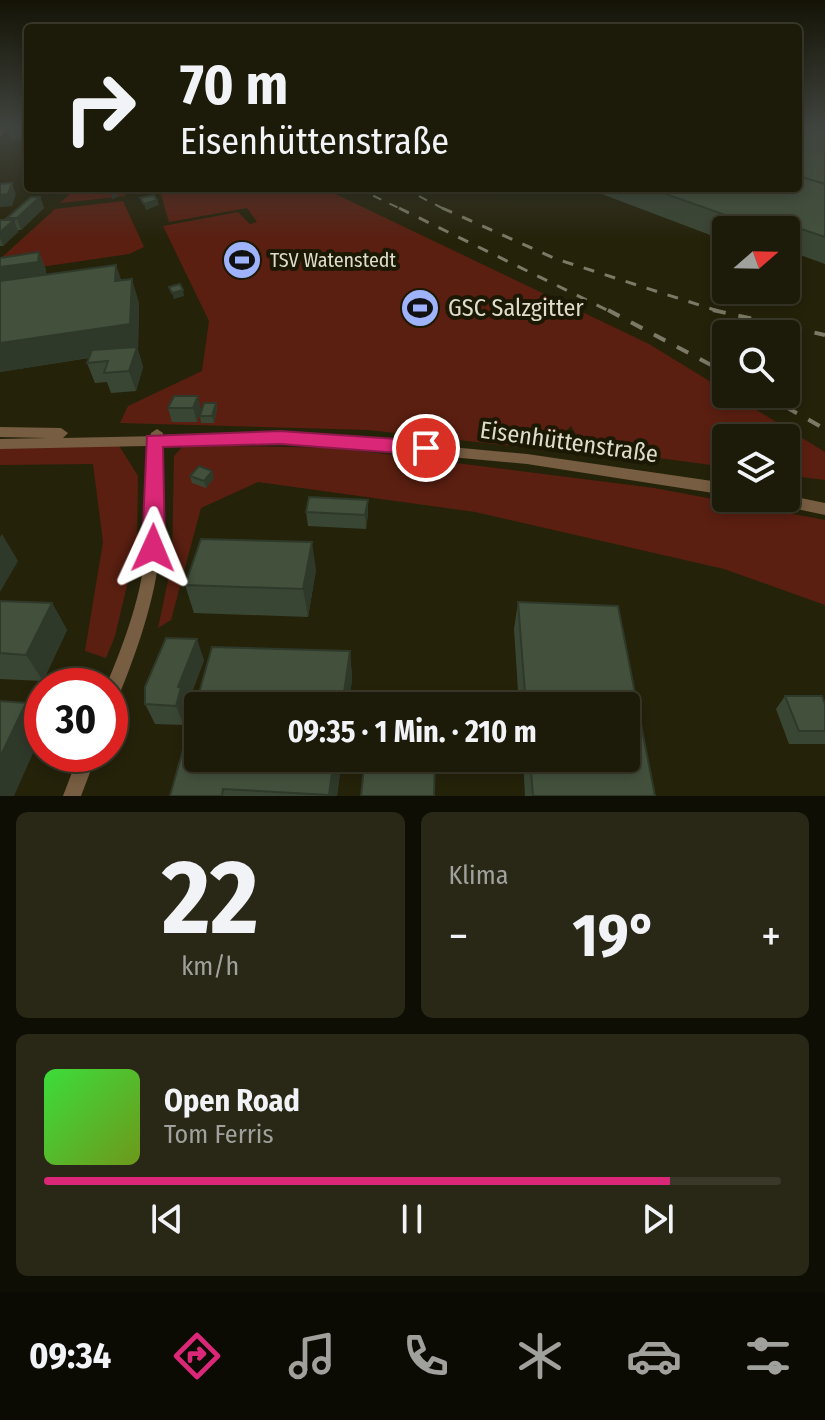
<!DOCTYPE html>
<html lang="de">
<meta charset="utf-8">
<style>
body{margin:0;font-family:"Fira Sans Condensed",sans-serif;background:#292716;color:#f1f3f6;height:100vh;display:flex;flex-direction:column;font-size:30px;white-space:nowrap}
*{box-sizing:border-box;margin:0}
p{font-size:26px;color:#a0a19c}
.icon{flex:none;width:44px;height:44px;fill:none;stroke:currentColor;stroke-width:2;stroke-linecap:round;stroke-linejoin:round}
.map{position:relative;height:796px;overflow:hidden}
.sheet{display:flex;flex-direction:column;gap:16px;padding:16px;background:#0f0e04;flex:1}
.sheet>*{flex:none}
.top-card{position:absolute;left:24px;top:24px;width:778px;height:168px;border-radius:8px;box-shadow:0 4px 12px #0003,0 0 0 2px #3a3829;background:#1c1a08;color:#f1f3f6;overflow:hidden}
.needle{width:52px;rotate:70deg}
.controls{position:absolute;left:712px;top:216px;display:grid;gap:16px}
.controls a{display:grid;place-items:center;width:88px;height:88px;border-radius:8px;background:#1c1a08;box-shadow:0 4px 12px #0003,0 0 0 2px #3a3829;font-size:40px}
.speed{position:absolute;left:24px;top:668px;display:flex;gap:16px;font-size:40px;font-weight:700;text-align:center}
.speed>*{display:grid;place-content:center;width:104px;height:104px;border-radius:50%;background:#1c1a08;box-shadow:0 4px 12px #0003,0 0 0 2px #3a3829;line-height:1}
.speed .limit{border:12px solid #d22;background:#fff;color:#111}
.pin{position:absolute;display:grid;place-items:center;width:68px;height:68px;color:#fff;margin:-34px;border:4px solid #fff;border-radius:50%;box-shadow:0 2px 8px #0007}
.me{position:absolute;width:88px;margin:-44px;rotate:1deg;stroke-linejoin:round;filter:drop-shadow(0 0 6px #0008)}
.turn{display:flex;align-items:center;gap:28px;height:168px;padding:0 24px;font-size:36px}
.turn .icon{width:104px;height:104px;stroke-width:2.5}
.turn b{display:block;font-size:56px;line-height:68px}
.big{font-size:60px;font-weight:700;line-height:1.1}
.sheet .tile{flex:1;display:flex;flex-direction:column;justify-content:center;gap:12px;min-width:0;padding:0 28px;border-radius:12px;background:#292716}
.sheet .dial{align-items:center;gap:0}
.dial b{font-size:104px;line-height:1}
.song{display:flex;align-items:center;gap:24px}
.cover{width:96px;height:96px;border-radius:12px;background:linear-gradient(135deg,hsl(120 70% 55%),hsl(80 70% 35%))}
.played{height:8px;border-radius:4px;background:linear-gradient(90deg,#db2777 85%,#3a3829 85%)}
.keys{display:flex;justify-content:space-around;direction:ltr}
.heat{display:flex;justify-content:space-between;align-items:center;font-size:44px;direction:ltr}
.sheet .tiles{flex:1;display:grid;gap:16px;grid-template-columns:1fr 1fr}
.tile:last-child{grid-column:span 2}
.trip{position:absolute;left:184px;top:692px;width:456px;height:80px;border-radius:8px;background:#1c1a08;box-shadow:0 4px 12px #0003,0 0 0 2px #3a3829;font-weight:700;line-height:80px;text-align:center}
.tabs{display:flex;height:128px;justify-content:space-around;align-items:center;background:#0b0a03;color:#a0a19c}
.tabs .icon{width:56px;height:56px}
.tabs .active{color:#db2777}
.tabs b{font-size:36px;color:#f1f3f6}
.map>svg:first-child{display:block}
.green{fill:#5a1f11}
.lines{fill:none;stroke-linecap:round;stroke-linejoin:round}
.minor{fill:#775d41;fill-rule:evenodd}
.tertiary{fill:#775d41;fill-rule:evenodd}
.rail-far2{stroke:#7c7a66;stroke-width:2;stroke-dasharray:9 9;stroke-linecap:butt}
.rail-far1{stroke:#7c7a66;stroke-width:3;stroke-dasharray:11 11;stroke-linecap:butt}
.rail{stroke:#7c7a66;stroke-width:4;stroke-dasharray:13 13;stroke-linecap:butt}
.wall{fill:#3a4634}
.shaded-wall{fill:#2f392a}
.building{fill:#43513c;stroke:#2f392a;stroke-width:2}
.route{fill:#db2777;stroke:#8e194d;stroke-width:2}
.labels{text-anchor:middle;stroke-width:8;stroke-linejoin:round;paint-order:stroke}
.far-poi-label{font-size:20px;fill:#dddccd;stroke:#1b1803;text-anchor:start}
.poi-label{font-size:24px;fill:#dddccd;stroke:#1b1803;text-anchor:start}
.street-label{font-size:24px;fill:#dddccd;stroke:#1b1803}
</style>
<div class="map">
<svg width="825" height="796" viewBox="0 0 825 796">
<rect width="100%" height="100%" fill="#25220a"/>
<!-- green -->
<g class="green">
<path d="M93 188H119L126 196 60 203 73 191Z"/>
<path d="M159 188H323L649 344 825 452V480L786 475V438H726V467L584 448 571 426 548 450 368 430 120 423 128 406 202 371 209 321 163 226 238 212 250 224 257 222 247 208 169 222Z"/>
<path d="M123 201 144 247 129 254 0 273V259L55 209Z"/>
<path d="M118 444 138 476 137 543 115 636 106 658 85 651 103 542 93 464 0 465V447Z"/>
<path d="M184 445 337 448 654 488 825 520V605L724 569 475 512 258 482 201 508 171 620 158 628 172 562 174 456Z"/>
</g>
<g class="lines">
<!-- minor -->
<g class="minor">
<path d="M0 128H5L3 134 0 136Z"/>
<path d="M157 429 163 433C152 472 163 510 160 549 155 602 136 654 116 703L110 705V686H106C125 641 143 592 146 544 149 506 140 470 151 433Z"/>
<path d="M79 754H97L81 796H63Z"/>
</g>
<!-- tertiary -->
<g class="tertiary">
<path d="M0 427 61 428 68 433 63 438 299 433 527 454 726 483V495L527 464 299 443 0 449V439L48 438 0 437Z"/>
<path d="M786 495 825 503V515L773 504 767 502 765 498H786Z"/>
</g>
<!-- rail-far2 -->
<g class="rail-far2">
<path d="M357 188 403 210"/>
<path d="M403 188 446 210"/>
</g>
<!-- rail-far1 -->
<g class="rail-far1">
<path d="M399 208 611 312"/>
<path d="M442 208 556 259 721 312"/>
</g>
<!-- rail -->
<g class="rail">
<path d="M608 310 726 373"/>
<path d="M713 310 825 335"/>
<path d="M763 394 825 429"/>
</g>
</g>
<!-- wall -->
<g class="wall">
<path d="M825 128V264L786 250V230H726V241L586 188H798Z"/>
<path d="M40 197 44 208 21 230H18V232L3 246H0V220H8L7 218Z"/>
<path d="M39 252 46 270V275L116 265 121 280 139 303 138 350 143 367 136 391 111 393 107 382 95 383 87 363 89 358 0 372V258Z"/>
<path d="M198 396 197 422H172L168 408Z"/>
<path d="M216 403 217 410 214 423H201L200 416Z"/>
<path d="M190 476 214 478 206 488 192 483Z"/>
<path d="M368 500V514L366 529 308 526 306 512Z"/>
<path d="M316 570 308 617 194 613 185 585Z"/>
<path d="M0 601 52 603 67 630 43 681 0 679Z"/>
<path d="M518 602 618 606 655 796H525L523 758H626V706H519L514 629Z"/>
<path d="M212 647 350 651 352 678 349 706H198V758H342L337 796H170Z"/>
<path d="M204 660 188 703 190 707 184 725 155 724 145 704Z"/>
<path d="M785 696 825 704V744H789L776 709Z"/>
</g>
<!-- shaded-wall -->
<g class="shaded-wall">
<path d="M22 128 24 133 23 139 11 140 7 130Z"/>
<path d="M12 183 16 194 12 206 0 207V195Z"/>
<path d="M117 192 118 197 112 199 111 193Z"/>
<path d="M40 197 44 208 21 230 17 218Z"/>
<path d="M157 200 159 205 146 210 144 204Z"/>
<path d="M772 219 768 230H758L759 227Z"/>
<path d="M14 220 18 232 3 246 0 238V232Z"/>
<path d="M39 252 46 270 45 280 0 286V267Z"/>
<path d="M116 265 124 290 115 281Z"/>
<path d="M132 279 139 303 138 350 143 367 136 391 129 371 136 350 0 372V343Z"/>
<path d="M183 290 184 296 174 299 172 293Z"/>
<path d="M198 396 201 410 197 422 193 408Z"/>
<path d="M216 403 217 410 214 423 212 416Z"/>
<path d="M212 471 214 478 206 488 204 481Z"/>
<path d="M368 500V514L366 529 365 515Z"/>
<path d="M2 534 18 561 0 592V537Z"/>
<path d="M312 542 316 570 308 617 303 589Z"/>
<path d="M52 603 67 630 43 681 26 655Z"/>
<path d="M197 639 204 660 188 703 190 707 184 725 176 706 178 687Z"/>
<path d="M350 651 352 678 349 706H342Z"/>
<path d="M26 703 42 725V733L14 796H0V757Z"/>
<path d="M334 758H342L337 796H330Z"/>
</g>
<!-- building -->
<g class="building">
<path d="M798 128H825V184L798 176Z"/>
<path d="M798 176 825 184V237L772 219 759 227 649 188H798Z"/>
<path d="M12 183 8 194 0 195V184Z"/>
<path d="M108 188H115L117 192 111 193Z"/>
<path d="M154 195 157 200 144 204 140 198Z"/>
<path d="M31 197H40L17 218H7Z"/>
<path d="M0 220H14L0 232Z"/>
<path d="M39 252 38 262 0 267V258Z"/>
<path d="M116 265 115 281 132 279 130 324 0 343V281Z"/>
<path d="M180 284 183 290 172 293 169 287Z"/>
<path d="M137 347 129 371 104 373 108 361 87 363 92 350Z"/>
<path d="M174 396H198L193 408H168Z"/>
<path d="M204 403H216L212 416H200Z"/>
<path d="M199 466 212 471 204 481 190 476Z"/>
<path d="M309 497 368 500 365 515 306 512Z"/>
<path d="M201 539 312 542 303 589 185 585Z"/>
<path d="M0 601 52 603 26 655 0 653Z"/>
<path d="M518 602 618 606 655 796H533L530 758H626V706H526Z"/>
<path d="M166 638 197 639 178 687 181 688 176 706 145 704V687Z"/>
<path d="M212 647 350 651 342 706H198V758H334L329 795 223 789 222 796H170Z"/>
<path d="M785 696H822L825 704V731H799Z"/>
<path d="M0 701 26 703 0 757Z"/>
<path d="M365 758H435L434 796H361Z"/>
</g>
<!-- sky -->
<linearGradient id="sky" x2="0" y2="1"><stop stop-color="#141306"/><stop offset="0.53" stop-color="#40443e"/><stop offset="1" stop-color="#40443e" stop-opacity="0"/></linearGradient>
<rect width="825" height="240" fill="url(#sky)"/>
<!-- route -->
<path class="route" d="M280 431 426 441 436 448 426 455 280 444 163 447 165 548 161 554H145L142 548 147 436Z"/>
<!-- icons -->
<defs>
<symbol id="stadium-disc" viewBox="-11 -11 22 22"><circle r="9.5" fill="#9fb3fd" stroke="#1b1803"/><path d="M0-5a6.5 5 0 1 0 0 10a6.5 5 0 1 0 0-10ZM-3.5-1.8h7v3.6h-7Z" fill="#111"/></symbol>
</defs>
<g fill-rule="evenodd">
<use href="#stadium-disc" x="220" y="238" width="44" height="44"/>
<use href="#stadium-disc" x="398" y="286" width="44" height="44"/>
</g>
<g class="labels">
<!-- far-poi labels -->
<g class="far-poi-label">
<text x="270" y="267">TSV Watenstedt</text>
</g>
<!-- poi labels -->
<g class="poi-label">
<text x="448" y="316">GSC Salzgitter</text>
</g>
<!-- street labels -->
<g class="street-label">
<text transform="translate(569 442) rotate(8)" y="8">Eisenhüttenstraße</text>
</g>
</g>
</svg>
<div class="controls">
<a><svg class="needle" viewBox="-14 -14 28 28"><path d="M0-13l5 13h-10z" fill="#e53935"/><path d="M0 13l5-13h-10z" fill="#a0a19c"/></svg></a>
<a><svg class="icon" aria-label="search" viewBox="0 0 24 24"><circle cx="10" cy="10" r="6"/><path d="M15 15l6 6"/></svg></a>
<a><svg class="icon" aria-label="layers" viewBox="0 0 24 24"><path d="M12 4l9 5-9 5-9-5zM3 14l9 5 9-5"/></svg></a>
</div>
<div class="speed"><div class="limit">30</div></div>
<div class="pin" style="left:426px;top:448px;background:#d93025"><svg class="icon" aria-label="arrive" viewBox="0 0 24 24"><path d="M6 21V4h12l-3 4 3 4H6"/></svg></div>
<svg class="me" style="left:153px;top:548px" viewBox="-20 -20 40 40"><path d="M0-17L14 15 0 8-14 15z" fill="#db2777" stroke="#fff" stroke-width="4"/></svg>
<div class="trip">09:35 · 1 Min. · 210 m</div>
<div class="top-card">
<div class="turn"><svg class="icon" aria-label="right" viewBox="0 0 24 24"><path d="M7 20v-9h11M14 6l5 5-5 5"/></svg><div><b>70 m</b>Eisenhüttenstraße</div></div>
</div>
</div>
<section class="sheet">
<div class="tiles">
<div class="tile dial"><b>22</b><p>km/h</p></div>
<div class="tile"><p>Klima</p>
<div class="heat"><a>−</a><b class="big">19°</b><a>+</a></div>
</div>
<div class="tile">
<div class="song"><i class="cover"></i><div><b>Open Road</b><p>Tom Ferris</p></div></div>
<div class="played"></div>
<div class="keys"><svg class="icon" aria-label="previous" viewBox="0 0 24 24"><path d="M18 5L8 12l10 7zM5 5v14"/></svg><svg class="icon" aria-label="pause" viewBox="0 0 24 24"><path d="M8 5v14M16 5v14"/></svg><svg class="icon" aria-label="next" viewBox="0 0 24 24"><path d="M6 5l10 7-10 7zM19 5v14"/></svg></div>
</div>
</div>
</section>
<nav class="tabs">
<b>09:34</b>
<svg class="icon active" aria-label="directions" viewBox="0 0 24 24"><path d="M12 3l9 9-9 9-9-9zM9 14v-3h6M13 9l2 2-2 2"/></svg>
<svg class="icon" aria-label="music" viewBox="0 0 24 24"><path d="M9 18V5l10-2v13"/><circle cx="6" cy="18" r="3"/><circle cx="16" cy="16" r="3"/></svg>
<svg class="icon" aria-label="phone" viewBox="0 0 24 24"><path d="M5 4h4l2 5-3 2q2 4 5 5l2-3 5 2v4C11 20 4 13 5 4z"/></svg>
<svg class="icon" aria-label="climate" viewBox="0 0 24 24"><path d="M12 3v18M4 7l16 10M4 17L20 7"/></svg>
<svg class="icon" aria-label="car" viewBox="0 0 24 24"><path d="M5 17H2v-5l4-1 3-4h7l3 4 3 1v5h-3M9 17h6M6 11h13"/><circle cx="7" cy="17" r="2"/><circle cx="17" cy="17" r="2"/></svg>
<svg class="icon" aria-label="filters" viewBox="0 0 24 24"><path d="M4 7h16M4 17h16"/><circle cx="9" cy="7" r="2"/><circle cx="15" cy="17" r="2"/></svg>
</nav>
